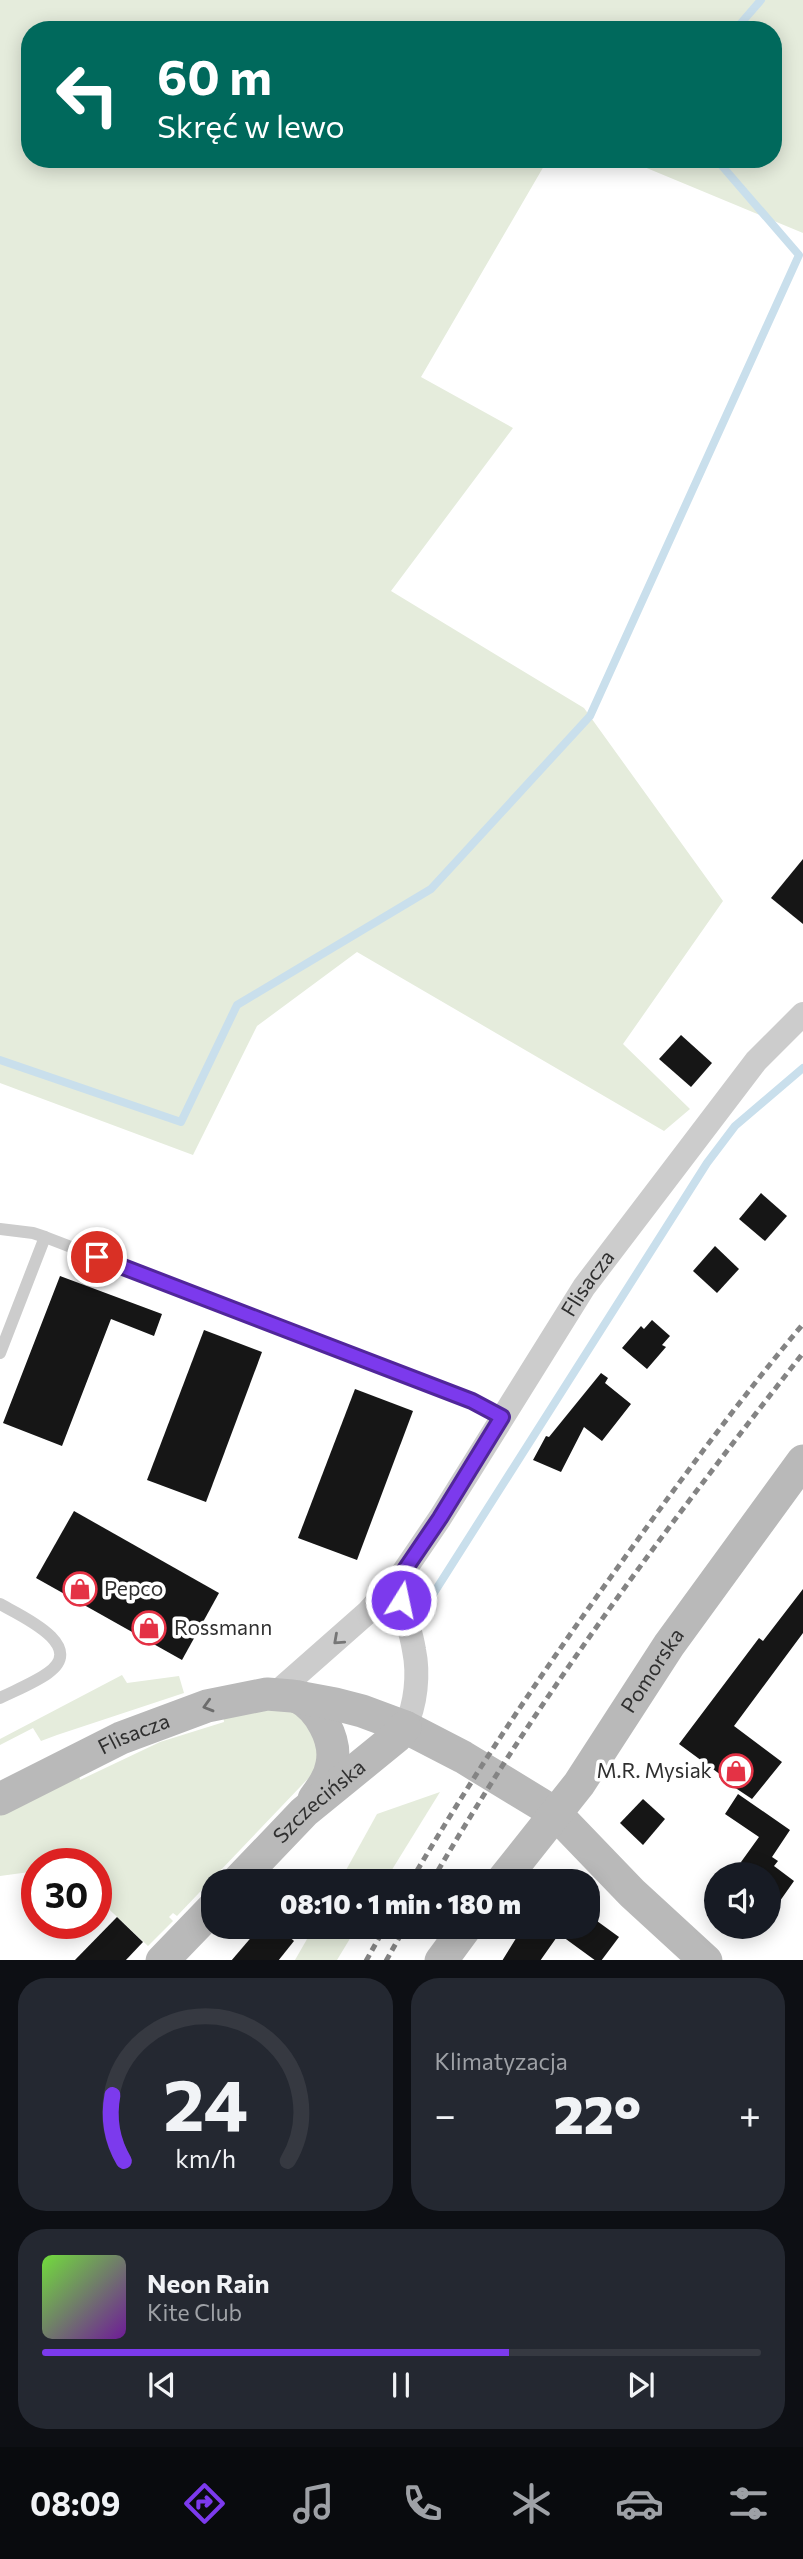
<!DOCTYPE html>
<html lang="pl">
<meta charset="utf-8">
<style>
body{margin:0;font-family:Commissioner,sans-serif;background:#242831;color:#f1f3f6;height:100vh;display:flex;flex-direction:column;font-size:26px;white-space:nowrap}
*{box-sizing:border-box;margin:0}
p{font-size:23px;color:#9ea1a6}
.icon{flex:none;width:38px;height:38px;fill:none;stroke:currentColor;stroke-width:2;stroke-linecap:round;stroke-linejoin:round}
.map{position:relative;height:1960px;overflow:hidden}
.panel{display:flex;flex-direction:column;gap:18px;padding:18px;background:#0d0f14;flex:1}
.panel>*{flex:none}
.guide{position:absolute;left:21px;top:21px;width:761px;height:147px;border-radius:28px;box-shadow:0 4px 18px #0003;background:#00695c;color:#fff;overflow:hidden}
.controls{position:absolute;left:704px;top:1862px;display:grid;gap:14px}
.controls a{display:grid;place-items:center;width:77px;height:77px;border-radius:50%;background:#171b24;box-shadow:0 4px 18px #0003;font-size:35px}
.speed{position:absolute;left:21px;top:1848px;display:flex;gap:14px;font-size:35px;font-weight:700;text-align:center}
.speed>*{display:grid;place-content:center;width:91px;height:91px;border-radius:50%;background:#171b24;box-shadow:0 4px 18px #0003;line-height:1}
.speed .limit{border:10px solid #d22;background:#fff;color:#111}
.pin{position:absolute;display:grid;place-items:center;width:60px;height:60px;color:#fff;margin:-30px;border:4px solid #fff;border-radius:50%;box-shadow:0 2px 7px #0007}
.me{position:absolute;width:77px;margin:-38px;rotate:10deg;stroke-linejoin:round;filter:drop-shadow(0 0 5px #0008)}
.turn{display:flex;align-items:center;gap:24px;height:147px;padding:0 21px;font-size:32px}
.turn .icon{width:91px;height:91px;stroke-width:2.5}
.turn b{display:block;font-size:49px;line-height:60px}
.big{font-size:52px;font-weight:800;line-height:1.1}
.panel .card{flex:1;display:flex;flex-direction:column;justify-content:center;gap:10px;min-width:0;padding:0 24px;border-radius:28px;background:#242831}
.panel .dial{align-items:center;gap:0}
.dial svg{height:182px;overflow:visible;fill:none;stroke:#363941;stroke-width:7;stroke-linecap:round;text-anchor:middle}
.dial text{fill:#f1f3f6;stroke:none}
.song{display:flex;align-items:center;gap:21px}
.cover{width:84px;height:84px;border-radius:10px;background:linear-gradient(135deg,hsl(100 70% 55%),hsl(280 70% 35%))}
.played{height:7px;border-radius:4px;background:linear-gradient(90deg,#7c3aed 65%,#363941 65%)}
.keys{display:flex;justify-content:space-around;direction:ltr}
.heat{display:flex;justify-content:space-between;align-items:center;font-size:38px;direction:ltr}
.panel .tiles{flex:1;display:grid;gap:18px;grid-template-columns:1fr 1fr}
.card:last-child{grid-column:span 2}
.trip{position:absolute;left:201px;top:1869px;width:399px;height:70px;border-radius:28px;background:#171b24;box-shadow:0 4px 18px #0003;font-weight:800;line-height:70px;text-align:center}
.tabs{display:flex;height:112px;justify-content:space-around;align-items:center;background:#090b0e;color:#9ea1a6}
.tabs .icon{width:49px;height:49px}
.tabs .active{color:#7c3aed}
.tabs b{font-size:32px;color:#f1f3f6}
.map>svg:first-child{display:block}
.green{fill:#e5ecdc}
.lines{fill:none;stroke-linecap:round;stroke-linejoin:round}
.stream{stroke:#c9dfec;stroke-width:8}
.building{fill:#161616}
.lane{stroke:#ccc;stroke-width:12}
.street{stroke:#ccc;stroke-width:24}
.secondary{stroke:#b9b9b9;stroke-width:33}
.rail{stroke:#848484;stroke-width:5;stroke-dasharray:7 5;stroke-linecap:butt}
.oneway{stroke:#767676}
.oneway2{stroke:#6d6d6d}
.route-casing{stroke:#51269a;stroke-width:18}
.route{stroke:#7c3aed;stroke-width:12}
.labels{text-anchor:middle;stroke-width:7;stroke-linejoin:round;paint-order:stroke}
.street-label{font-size:21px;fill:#2f2f2f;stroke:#fff}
.poi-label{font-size:21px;fill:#2f2f2f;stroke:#fff;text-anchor:start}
</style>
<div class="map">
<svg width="803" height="1961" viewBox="0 0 803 1961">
<rect width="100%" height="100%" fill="#fff"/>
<!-- green -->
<g class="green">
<path d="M0 0H803V233L625 159H774V30H30V159H548L421 377 513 428 391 591 584 708 723 901 623 1044 690 1109 664 1131 357 952 257 1026 193 1155 0 1083Z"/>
<path d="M122 1675 127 1683 179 1676 184 1693 57 1735 41 1741 33 1728 0 1745V1739Z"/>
<path d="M286 1708 310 1723 322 1764 177 1916 173 1913 169 1917 173 1921 148 1946 96 1897V1864H37V1871L0 1876V1813L79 1773 80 1780 160 1742 224 1722 223 1714Z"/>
<path d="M440 1792 385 1881H340L377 1814Z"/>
<path d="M314 1927H357L337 1960H295Z"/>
</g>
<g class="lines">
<!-- stream -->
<g class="stream">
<path d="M735 30 761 0"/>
<path d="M0 1060 181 1122 237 1005 431 889 590 716 799 255 716 159"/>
<path d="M423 1610 707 1163 735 1126 803 1068"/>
</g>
</g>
<!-- building -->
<g class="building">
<path d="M803 859V924L771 898Z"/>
<path d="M681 1035 712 1063 691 1087 659 1059Z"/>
<path d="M761 1193 787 1216 765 1241 739 1219Z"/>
<path d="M715 1246 739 1269 717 1293 693 1271Z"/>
<path d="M60 1276 162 1314 154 1336 111 1319 62 1446 3 1423Z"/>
<path d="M652 1320 670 1336 662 1345 666 1347 647 1369 622 1348 641 1326 644 1329Z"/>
<path d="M204 1330 262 1352 206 1502 147 1480Z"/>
<path d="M601 1373 608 1378 605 1383 631 1404 602 1441 584 1427 561 1472 533 1460 546 1436 549 1437Z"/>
<path d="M355 1389 413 1411 357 1560 298 1538Z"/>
<path d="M74 1511 219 1593 182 1660 36 1578Z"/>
<path d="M803 1589V1633L734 1726 782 1762 752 1799 719 1777 721 1775 679 1744 759 1638 763 1641Z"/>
<path d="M738 1794 790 1830 772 1857 778 1861 774 1866 794 1881 768 1918V1874H754L741 1862 759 1837 725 1814Z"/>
<path d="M643 1799 665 1819 643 1845 620 1823Z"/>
<path d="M117 1917 143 1942 125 1961H74Z"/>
<path d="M597 1921 619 1937 601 1961H596L559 1934 540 1961H502L523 1927H592Z"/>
<path d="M260 1927H278L294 1941 278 1961H231Z"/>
</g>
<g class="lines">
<!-- lane -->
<g class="lane">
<path d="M0 1229 33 1233 45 1237 472 1401 502 1417"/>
<path d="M0 1353 45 1237"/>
<path d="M0 1604C19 1615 88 1645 48 1673 34 1683 16 1690 0 1698"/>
</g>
<!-- street -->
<g class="street">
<path d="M402 1574C399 1607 409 1620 414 1650 419 1674 416 1705 405 1727"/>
<path id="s1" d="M275 1694 368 1612 402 1574 440 1518 584 1287 756 1061 803 1014"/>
</g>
<!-- secondary -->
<g class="secondary">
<path d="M298 1697C319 1708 337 1739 332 1764 330 1777 322 1788 314 1799"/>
<path id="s2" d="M0 1799 121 1738 207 1706 267 1694 292 1696 335 1704 362 1711 405 1727 463 1757 555 1813 632 1893 706 1961"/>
<path id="s3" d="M238 1881 304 1812 396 1737 405 1727"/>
<path id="s4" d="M502 1881 579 1784 669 1645 803 1461"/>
<path d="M162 1961 214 1907"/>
<path d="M441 1961 466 1927"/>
</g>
<!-- rail -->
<g class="rail">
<path d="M411 1881C473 1775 541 1674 613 1574 674 1489 736 1404 803 1324"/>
<path d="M432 1881C540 1694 670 1523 803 1353"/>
<path d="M366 1961 385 1927"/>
<path d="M386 1961 405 1927"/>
</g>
</g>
<!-- one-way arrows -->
<defs><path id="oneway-chevron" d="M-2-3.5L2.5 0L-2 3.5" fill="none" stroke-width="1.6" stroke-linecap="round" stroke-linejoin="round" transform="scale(1.75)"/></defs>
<use class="oneway" href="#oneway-chevron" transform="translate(338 1640) rotate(138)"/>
<use class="oneway2" href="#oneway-chevron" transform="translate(208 1706) rotate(164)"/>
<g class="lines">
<defs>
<path id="route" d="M97 1257 472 1401 502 1417 440 1518 402 1574 401 1600"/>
</defs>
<!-- route casing -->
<use href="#route" class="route-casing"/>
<!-- route -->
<use href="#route" class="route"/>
</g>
<!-- icons -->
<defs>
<symbol id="shop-ring" viewBox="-11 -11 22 22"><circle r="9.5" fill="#fff" stroke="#e43245" stroke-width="1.5"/><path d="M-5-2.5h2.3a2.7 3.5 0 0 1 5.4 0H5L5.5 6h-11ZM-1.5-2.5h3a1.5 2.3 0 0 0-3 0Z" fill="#e43245"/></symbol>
</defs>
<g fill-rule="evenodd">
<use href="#shop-ring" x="61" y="1570" width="38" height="38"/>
<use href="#shop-ring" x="130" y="1609" width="38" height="38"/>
<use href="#shop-ring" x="717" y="1752" width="38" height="38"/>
</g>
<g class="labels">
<!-- street labels -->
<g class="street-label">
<text dy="7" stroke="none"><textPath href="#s1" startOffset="520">Flisacza</textPath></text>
<text dy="7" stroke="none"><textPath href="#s4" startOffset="259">Pomorska</textPath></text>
<text dy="7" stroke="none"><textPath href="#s2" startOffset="149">Flisacza</textPath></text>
<text dy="7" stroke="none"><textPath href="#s3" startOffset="114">Szczecińska</textPath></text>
</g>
<!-- poi labels -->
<g class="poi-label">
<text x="104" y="1596">Pepco</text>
<text x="174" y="1635">Rossmann</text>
<text x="712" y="1778" text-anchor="end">M.R. Mysiak</text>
</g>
</g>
</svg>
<div class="controls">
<a><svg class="icon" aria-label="sound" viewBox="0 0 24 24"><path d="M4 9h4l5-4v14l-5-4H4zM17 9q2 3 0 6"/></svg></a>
</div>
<div class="speed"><div class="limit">30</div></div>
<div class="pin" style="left:97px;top:1257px;background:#d93025"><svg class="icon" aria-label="arrive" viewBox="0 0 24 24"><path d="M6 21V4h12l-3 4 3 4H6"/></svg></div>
<svg class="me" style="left:401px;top:1600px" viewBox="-20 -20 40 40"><circle r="17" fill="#7c3aed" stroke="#fff" stroke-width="3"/><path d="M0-11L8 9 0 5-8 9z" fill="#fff"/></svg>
<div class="trip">08:10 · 1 min · 180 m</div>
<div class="guide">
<div class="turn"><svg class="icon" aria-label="left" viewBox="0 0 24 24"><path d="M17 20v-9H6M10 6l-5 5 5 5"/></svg><div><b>60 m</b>Skręć w lewo</div></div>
</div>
</div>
<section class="panel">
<div class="tiles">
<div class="card dial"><svg viewBox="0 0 100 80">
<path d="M14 69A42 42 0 1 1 86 69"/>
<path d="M14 69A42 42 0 0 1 9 40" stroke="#7c3aed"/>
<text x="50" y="56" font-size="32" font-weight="700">24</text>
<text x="50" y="72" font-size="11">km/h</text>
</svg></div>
<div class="card"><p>Klimatyzacja</p>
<div class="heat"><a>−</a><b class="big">22°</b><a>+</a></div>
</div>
<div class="card">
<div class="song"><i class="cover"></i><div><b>Neon Rain</b><p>Kite Club</p></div></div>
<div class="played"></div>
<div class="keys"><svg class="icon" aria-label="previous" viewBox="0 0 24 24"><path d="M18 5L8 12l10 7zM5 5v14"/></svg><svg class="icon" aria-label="pause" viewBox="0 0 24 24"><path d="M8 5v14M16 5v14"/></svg><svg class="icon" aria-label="next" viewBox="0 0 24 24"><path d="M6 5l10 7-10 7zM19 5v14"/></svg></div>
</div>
</div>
</section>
<nav class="tabs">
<b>08:09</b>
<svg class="icon active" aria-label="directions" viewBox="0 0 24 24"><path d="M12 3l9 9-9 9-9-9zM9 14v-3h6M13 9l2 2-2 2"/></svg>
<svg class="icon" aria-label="music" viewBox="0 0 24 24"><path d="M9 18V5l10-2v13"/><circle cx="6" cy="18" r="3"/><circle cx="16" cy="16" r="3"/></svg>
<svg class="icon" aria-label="phone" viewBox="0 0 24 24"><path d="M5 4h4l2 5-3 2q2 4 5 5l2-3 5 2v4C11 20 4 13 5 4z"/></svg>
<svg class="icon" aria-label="climate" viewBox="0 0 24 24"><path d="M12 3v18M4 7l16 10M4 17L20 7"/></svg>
<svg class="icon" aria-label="car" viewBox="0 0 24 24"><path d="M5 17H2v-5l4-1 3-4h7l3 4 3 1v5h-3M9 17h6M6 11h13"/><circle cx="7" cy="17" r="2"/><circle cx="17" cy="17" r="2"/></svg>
<svg class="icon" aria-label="filters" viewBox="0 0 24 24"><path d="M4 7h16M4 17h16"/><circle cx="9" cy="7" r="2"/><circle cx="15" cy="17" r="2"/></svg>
</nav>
